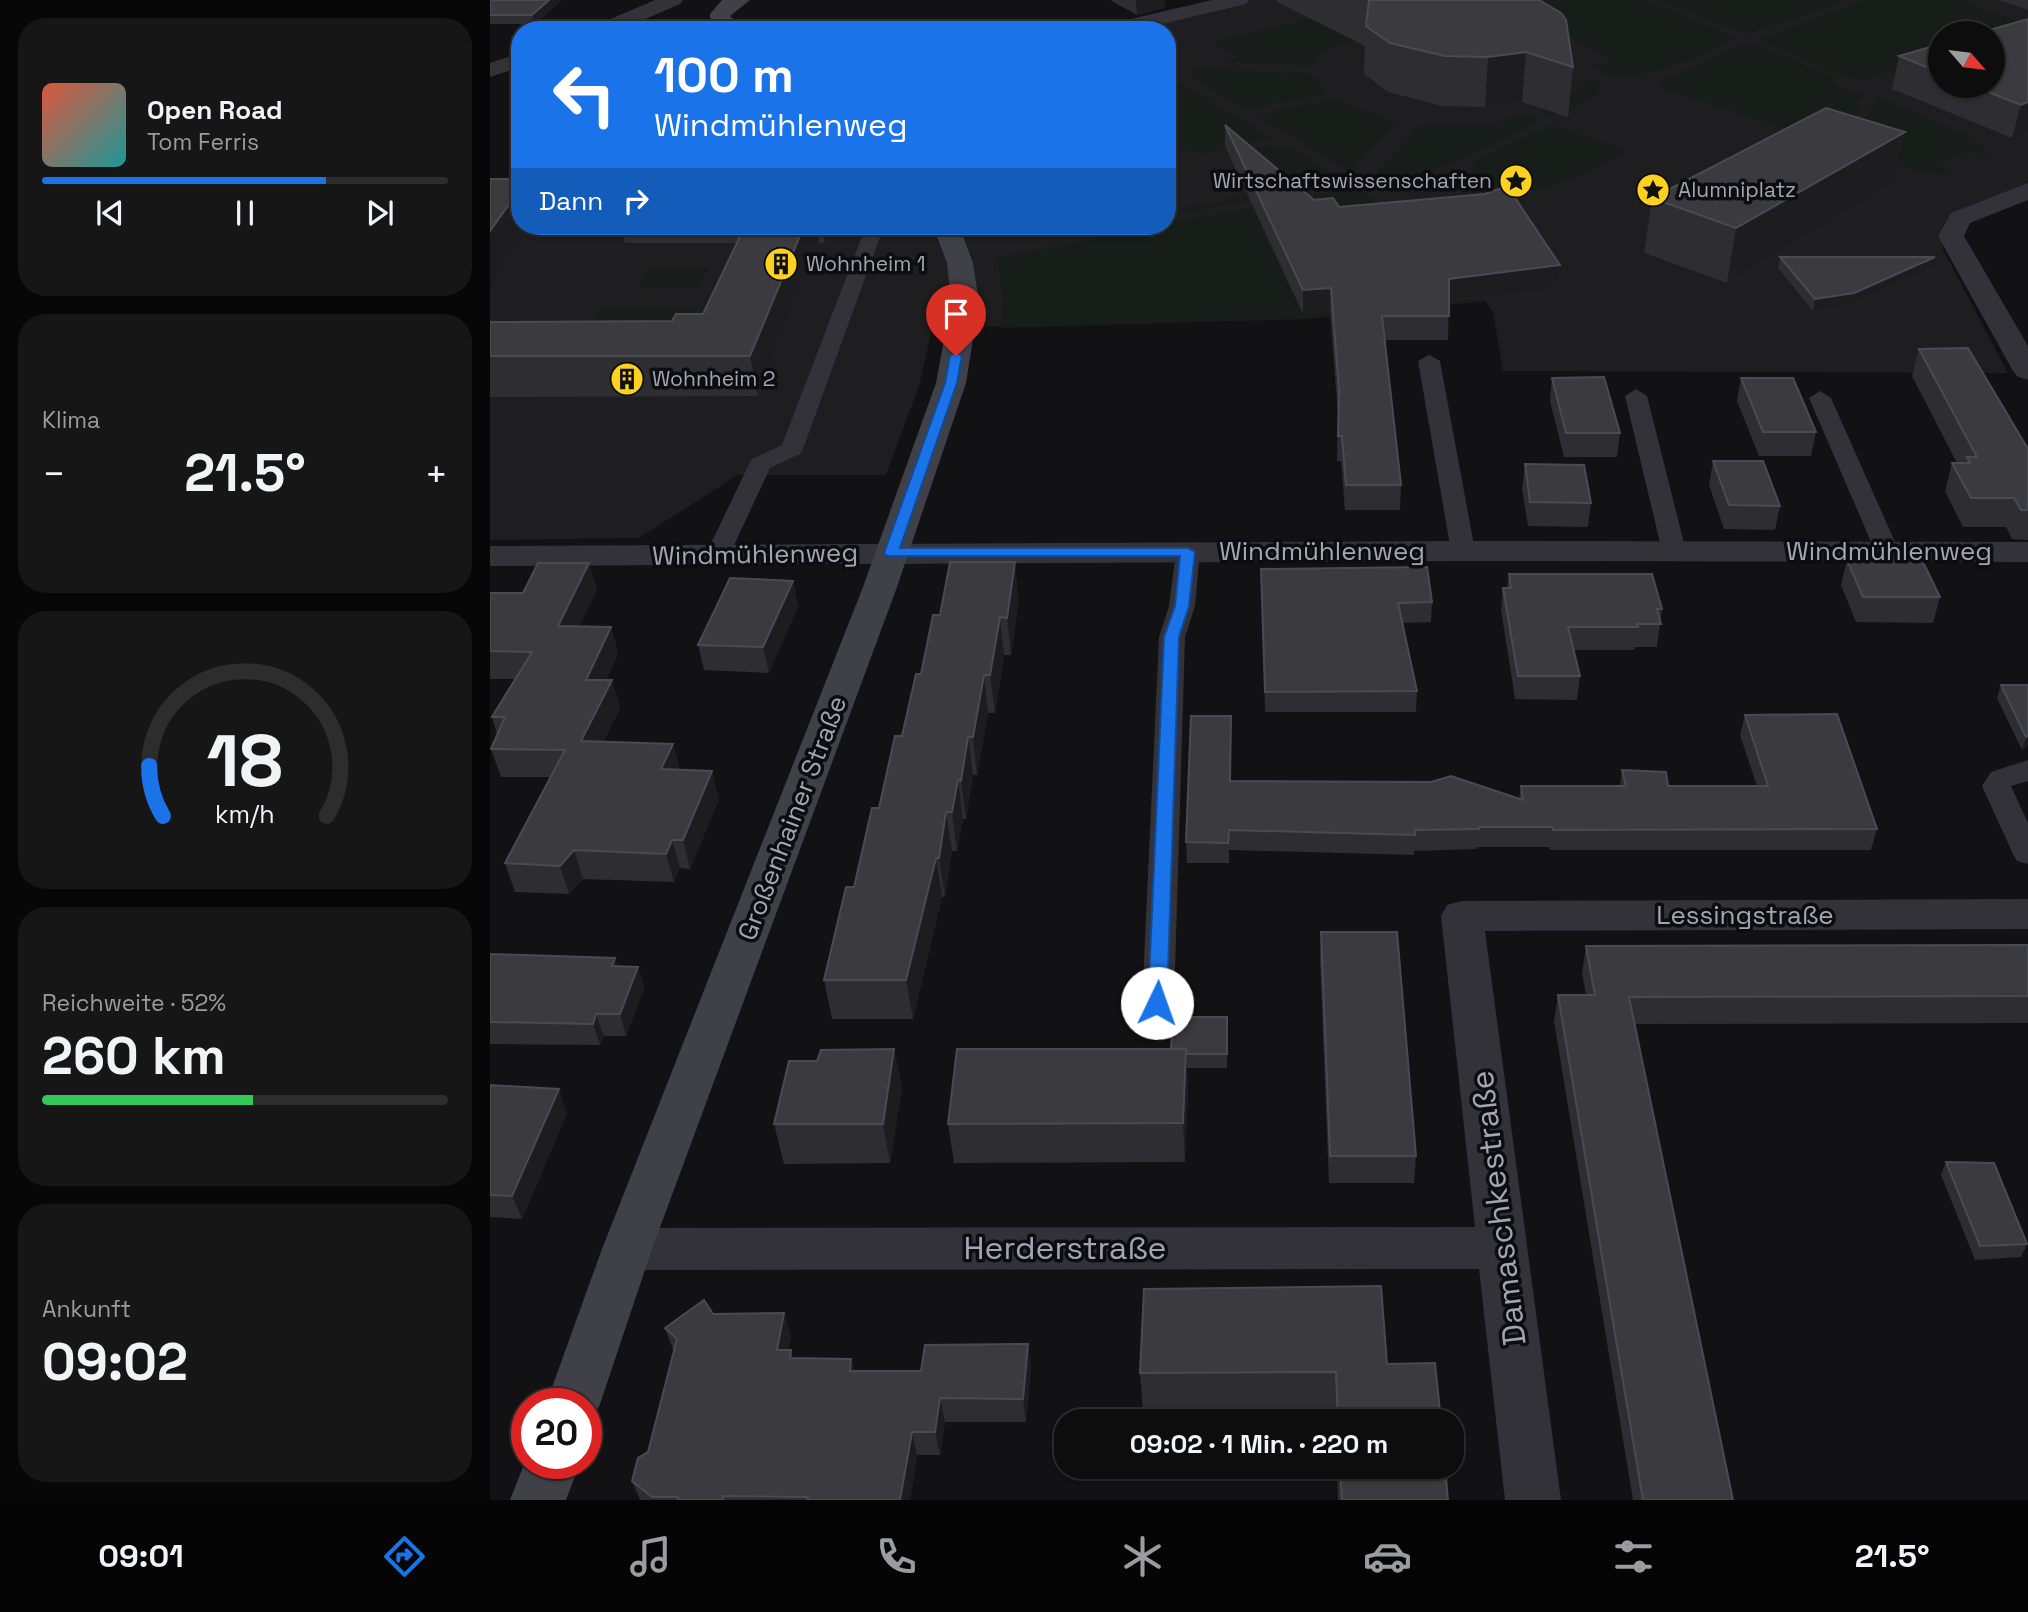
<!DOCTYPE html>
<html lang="de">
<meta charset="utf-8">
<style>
body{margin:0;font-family:"Space Grotesk",sans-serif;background:#171617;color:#f1f3f6;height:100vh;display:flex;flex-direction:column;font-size:26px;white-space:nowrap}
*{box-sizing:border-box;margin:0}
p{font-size:23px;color:#9b9c9e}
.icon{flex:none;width:38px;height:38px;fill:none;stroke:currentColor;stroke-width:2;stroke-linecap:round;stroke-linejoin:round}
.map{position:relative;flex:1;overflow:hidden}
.sheet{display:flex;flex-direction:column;gap:18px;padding:18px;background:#080708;width:490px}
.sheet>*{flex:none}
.hud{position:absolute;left:21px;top:21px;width:665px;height:214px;border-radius:28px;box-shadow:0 2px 5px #0004,0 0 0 2px #2e2d2e;background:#1a73e8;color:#fff;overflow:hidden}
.needle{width:46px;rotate:118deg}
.controls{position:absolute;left:1438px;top:21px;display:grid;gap:14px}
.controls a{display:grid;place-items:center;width:77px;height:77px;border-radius:50%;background:#0e0d0e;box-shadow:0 2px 5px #0004,0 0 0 2px #2e2d2e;font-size:35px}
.speed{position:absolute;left:21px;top:1388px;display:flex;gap:14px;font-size:35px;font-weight:700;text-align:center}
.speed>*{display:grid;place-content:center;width:91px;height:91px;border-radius:50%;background:#0e0d0e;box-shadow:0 2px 5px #0004,0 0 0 2px #2e2d2e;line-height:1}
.speed .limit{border:10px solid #d22;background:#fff;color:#111}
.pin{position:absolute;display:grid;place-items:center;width:60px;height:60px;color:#fff;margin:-72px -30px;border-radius:50% 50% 50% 0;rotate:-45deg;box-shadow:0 0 7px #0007}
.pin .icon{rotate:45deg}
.me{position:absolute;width:77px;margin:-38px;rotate:3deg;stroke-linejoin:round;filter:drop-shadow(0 0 5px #0008)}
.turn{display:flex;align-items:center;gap:24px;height:147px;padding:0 28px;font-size:32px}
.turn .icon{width:91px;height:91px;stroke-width:2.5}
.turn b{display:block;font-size:49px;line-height:60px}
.then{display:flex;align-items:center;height:66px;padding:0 28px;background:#0003;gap:14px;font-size:26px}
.big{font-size:52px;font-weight:600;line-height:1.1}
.sheet .card{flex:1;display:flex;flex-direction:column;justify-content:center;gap:10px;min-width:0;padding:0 24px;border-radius:28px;background:#171617}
.sheet .dial{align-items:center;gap:0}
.dial svg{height:182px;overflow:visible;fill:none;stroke:#2e2d2e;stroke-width:7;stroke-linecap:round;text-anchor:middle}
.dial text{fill:#f1f3f6;stroke:none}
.song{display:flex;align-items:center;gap:21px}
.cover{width:84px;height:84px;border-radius:10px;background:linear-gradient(135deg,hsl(10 70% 55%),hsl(180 70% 35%))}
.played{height:7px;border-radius:4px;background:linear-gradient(90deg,#1a73e8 70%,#2e2d2e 70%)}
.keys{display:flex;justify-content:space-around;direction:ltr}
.heat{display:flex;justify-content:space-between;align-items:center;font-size:38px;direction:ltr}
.charge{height:10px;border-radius:5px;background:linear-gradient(90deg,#34c759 52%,#2e2d2e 0)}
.trip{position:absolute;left:564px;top:1409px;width:410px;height:70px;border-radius:28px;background:#0e0d0e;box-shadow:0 2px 5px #0004,0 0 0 2px #2e2d2e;font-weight:600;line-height:70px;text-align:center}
.tabs{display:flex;height:112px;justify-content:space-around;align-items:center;background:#060506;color:#9b9c9e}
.tabs .icon{width:49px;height:49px}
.tabs .active{color:#1a73e8}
.tabs b{font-size:32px;color:#f1f3f6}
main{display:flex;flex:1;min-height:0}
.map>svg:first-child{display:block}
.built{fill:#1e1d20;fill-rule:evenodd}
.green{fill:#171e19}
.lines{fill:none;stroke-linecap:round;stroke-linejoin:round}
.service{fill:#323238;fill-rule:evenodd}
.minor{fill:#323238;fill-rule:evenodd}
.secondary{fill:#404148;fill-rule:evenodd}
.wall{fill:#2e2d31}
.shaded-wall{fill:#1d1c1f}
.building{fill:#3a3a3f;stroke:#4a4b52;stroke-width:2}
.route{fill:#1a73e8;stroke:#114b97;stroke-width:2}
.labels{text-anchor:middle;stroke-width:7;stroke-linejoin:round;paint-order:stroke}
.far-poi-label{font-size:21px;fill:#a2a5b5;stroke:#0d0c0e;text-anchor:start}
.street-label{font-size:26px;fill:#a2a5b5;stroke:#0d0c0e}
.near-street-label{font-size:32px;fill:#a2a5b5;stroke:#0d0c0e}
</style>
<main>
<section class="sheet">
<div class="card">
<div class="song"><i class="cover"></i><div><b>Open Road</b><p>Tom Ferris</p></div></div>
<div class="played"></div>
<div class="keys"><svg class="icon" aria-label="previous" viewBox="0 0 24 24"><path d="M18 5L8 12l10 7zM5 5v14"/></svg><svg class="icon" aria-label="pause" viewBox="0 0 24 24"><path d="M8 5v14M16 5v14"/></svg><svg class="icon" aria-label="next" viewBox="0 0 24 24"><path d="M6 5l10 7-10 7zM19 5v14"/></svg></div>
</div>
<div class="card"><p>Klima</p>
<div class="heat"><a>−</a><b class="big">21.5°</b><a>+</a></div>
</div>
<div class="card dial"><svg viewBox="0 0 100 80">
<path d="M14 69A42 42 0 1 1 86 69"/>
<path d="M14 69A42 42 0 0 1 8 47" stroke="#1a73e8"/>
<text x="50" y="56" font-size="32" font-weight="700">18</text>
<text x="50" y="72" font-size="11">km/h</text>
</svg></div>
<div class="card"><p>Reichweite · 52%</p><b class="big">260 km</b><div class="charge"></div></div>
<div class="card"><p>Ankunft</p><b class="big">09:02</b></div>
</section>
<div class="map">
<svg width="1538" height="1500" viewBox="0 0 1538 1500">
<rect width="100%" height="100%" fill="#121113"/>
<!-- built -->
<path class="built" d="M758 0H1538V186L1459 216 1451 230 1453 250 1518 373 1013 371 1003 312 995 301 813 319 442 328 430 383 396 475H248L149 538 0 540V194L30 226H677V30H629ZM1451 33H1503V86H1451Z"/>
<!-- green -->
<g class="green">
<path d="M974 0H1154L1246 38C1206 55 1142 94 1099 65L1122 64 1112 53 1086 39Z"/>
<path d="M1170 0H1355L1258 34Z"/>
<path d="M1377 0H1467L1538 25 1503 33H1451V56L1376 79 1354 77 1270 40Z"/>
<path d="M821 19 853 35 873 30 886 33 832 51 822 65 734 61 748 57 722 43Z"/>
<path d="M1264 44 1348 79 1344 83 1359 92 1377 93 1370 100 1367 115 1326 139 1172 88 1168 83 1250 46Z"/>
<path d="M709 69 820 74 836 94 755 109 699 74Z"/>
<path d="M677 75 780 137C746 147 710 164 677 142Z"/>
<path d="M1097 81 1109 82 1112 87 1105 95 1060 116 1048 111 1077 97Z"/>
<path d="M1387 97 1480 137 1504 158 1482 151 1446 163 1462 171 1448 174 1429 171 1335 141 1375 118Z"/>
<path d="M845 100 906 123 858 170 767 115Z"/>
<path d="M1038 116 1050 121C998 144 940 183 883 177L930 126H1015L1011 120Z"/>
<path d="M1062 125 1137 151C1092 172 1026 218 983 169L984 163Z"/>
<path d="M778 146 799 148 855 180 677 217V212L786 190 757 151Z"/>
<path d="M846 191 877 194 895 218 771 227 813 314 991 296 995 301 813 319 512 328 513 296 507 258Z"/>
<path d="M161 267H219L207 288H148Z"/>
<path d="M111 309H205L189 341H93Z"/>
</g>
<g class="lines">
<!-- service -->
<g class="service">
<path d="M376 226H394L313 449 310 454 280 468 240 554 237 559H219L216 554 259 464 262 459 292 445Z"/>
<path d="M939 355 950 361 985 551 982 556H964L961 551 928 361Z"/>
<path d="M1146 389 1157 396 1196 551 1193 556H1175L1172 551 1135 396Z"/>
<path d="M1330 391 1341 398 1409 551 1406 556H1388L1385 551 1319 398Z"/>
<path d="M698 545 707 547 710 552 705 606 695 637 684 1004 679 1013 668 1016 657 1013 652 1004 669 637 679 606 686 552 689 547Z"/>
<path d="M1538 760V781L1521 786 1538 823V864L1527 861 1523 854 1492 786 1501 772Z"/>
</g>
<!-- minor -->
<g class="minor">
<path d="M165 0H193L190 4 130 30H101L104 26Z"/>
<path d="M722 0H759L756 4 647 30H608L611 26Z"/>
<path d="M30 53V67L0 77V63Z"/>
<path d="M1538 183V200L1480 223 1474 236 1538 346V380L1528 377 1523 371 1448 236 1461 213Z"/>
<path d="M973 541 1538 542V562L973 561 0 566V546Z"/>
<path d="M1538 899V929L995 931 1071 1500H1015L989 1269 137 1270 119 1264 112 1249 119 1234 137 1228 985 1227 951 916 957 905 972 901Z"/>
</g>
<!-- secondary -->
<g class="secondary">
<path d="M232 0H260L240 16 254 30C240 30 220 32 220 14Z"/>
<path d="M443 226H469L483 263 489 302 476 383 407 587 162 1249 110 1404 102 1421 96 1424V1404H56L112 1249 373 587 446 383 461 302 457 263Z"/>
<path d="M37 1457V1463H90L76 1500H20Z"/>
</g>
</g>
<!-- wall -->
<g class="wall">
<path d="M0 0H72L45 24H0Z"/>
<path d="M620 0H675L674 8 647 15Z"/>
<path d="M787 0H1049L1083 67 1078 117 1032 102 995 107 952 106 898 92 874 74 875 46 787 2Z"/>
<path d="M1509 0H1538V10Z"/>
<path d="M1538 19V133L1522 138 1402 89 1409 56 1451 44V86H1503Z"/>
<path d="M735 125 824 200 1070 265 1067 289 959 302 958 340H895L911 485 910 510H855L851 461H847L848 415 840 311 813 314 735 146Z"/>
<path d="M1403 184 1237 283 1154 253 1162 198Z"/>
<path d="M131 226H341L335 243H329L268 396 0 397V322L182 321 213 314 247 243H135Z"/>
<path d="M560 226H611L568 234Z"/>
<path d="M1290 257 1442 268 1361 305 1323 311 1288 268Z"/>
<path d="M1429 349 1538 449V540L1522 539 1516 527H1473L1455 491 1462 463H1467L1422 376Z"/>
<path d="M1062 378 1130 433 1127 457H1074L1060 401Z"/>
<path d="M1251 378 1326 432 1321 456H1269L1247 401Z"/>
<path d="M1223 461 1290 506 1285 530 1234 529 1219 485Z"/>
<path d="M1035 464 1101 503 1098 527 1038 526 1032 489Z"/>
<path d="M1357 560 1450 597 1443 623 1366 622 1351 585Z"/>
<path d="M99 563 107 590 89 626 121 627 128 654 116 680H122L130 708 113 742 183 744 190 770 229 799 200 869 190 868 184 882 93 879 79 894 25 892 15 863 60 777H11L1 749 7 734 2 717 25 679H0V593H33Z"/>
<path d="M771 569 942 602 941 622 912 623 927 691 926 712H775Z"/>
<path d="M1019 574 1172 609 1167 647H1145L1144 650H1084L1090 676 1087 700 1025 699 1011 610 1013 588H1017Z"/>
<path d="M303 581 308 606 279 673 214 670 208 645Z"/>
<path d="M529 599 521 655H514L505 713H498L487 775H483L476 819H473L467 851H462L455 897H452L423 1019H342L334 980 450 615Z"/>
<path d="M1511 685H1538V744L1532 750 1507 698Z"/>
<path d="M1255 715 1387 829 1381 850H1060L1059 847H987V849L924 851V855L739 850V863H697L696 842 741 736 740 781 1029 799 1031 786H1130L1132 770 1178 786H1267L1250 735Z"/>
<path d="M831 932 926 1156 924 1183H839L830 959Z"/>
<path d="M1538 945V1023L1144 1024 1243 1500H1143L1064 1021 1068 995H1096L1092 973 1096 946Z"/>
<path d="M0 954 128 966 148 967 154 988 136 1036H114L110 1045 0 1044Z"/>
<path d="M738 1030 737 1068H697L698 1088 695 1162 464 1163 458 1124Z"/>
<path d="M404 1049 412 1088 400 1163 294 1164 284 1124 327 1061Z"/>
<path d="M0 1085 77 1113 32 1219 0 1217Z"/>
<path d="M1456 1162 1537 1244 1531 1257 1485 1260 1451 1175Z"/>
<path d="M294 1313 301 1337 298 1350H301L303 1358 361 1359 364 1371H431L538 1344 541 1368 536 1422H455L450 1455H427L420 1500H150L142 1481 158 1452 184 1352 175 1328 223 1314Z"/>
<path d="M897 1364 951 1421H845L844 1410 653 1411 650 1373Z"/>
<path d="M847 1466H955L958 1500H848Z"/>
</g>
<!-- shaded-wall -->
<g class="shaded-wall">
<path d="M59 0H72L45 24 42 15Z"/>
<path d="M646 0H675L674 8 647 15Z"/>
<path d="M1036 52 1032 102 995 107 998 57Z"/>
<path d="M1538 102V133L1522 138 1531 105Z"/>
<path d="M681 128 682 170 678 221 677 166Z"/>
<path d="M1415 132 1403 184 1237 283 1246 228Z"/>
<path d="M30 189V226H40L0 285V231Z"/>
<path d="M314 226H326L329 243 268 396 260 356Z"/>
<path d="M332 226H341L335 243Z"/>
<path d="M567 226H611L568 234Z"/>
<path d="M1445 257 1442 268 1361 305 1323 311 1325 299Z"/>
<path d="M1070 265 1067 289 958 302 959 279Z"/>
<path d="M841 288 840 311 813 314V290Z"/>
<path d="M525 562 529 599 521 655 517 618Z"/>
<path d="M99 563 107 590 76 653 68 626Z"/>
<path d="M303 581 308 606 279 673 273 647Z"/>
<path d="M510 617 514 655 505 713 500 675Z"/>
<path d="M121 627 128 654 104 707 96 680Z"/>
<path d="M494 675 498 713 487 775 483 737Z"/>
<path d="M122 680 130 708 99 769 91 741Z"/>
<path d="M1538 735V744L1532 750 1536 737Z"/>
<path d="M478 737 483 775 476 819 471 781Z"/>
<path d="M183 744 190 772 171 769Z"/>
<path d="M222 771 229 799 200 869 193 840Z"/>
<path d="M468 780 473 819 467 851 462 812Z"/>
<path d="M456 812 462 851 455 897 449 858Z"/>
<path d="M182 840 190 868 184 882 176 854Z"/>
<path d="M84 850 93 879 79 894 70 866Z"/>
<path d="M446 858 452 897 423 1019 416 980Z"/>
<path d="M125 958 132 979 122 966Z"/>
<path d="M148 967 154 988 136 1036 130 1014Z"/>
<path d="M106 1014 114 1036 110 1045 103 1024Z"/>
<path d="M404 1049 412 1088 400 1163 393 1124Z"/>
<path d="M696 1049 698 1088 695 1162 693 1123Z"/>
<path d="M69 1089 77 1113 32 1219 22 1196Z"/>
<path d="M294 1313 301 1337 293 1374 287 1350Z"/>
<path d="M538 1344 541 1368 536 1422 533 1399Z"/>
<path d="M361 1359 367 1383 360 1371Z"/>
<path d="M450 1398 455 1422 450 1455 445 1432Z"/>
<path d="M422 1432 427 1455 420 1500H410Z"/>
</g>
<!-- building -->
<g class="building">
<path d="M0 0H59L42 15H0Z"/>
<path d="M879 0H1049L1071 13 1076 20 1083 67 1036 52 998 57 955 56 900 43 876 26Z"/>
<path d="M1538 19V102L1531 105 1483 86H1503V33H1489Z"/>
<path d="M524 23 534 30H492Z"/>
<path d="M1451 44V73L1409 56Z"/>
<path d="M1336 108 1415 132 1246 228 1162 198Z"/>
<path d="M677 125 681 128 677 166Z"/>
<path d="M735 125 824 200 843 198 849 207 995 194 1017 186 1070 265 959 279V316H892L911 485H856L852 436H848L849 390 841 288 813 290Z"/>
<path d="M0 179H30V189L0 231Z"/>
<path d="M255 226H314L260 356H0V322L182 321 186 314H213Z"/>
<path d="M1290 257H1445L1364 293 1325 299Z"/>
<path d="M1478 348 1538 449V510H1531L1524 498H1481L1462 463H1480L1477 457H1487L1429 349Z"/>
<path d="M1114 377 1130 433H1076L1062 378Z"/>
<path d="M1251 378H1303L1326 432H1273Z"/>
<path d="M1223 461H1273L1290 506 1239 505Z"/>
<path d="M1035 464 1094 465 1101 503 1040 502Z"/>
<path d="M1357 560H1432L1450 597H1373Z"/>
<path d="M460 562H525L517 618 510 617 500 675H494L483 737H478L471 781 468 780 462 812H456L449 858H446L416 980H334L356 887H364L382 808H389L405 736H412L426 674H431L443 615H450Z"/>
<path d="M48 563H99L68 626 121 627 96 680H122L91 741 183 744 171 769 222 771 193 840H182L176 854 84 850 70 866 15 863 75 750 1 749 15 717H2L42 652 0 651V593H33Z"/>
<path d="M937 567 942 602 908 603 927 691 775 692 771 569Z"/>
<path d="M1019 574H1162L1172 609H1167L1171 624H1147L1148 627H1078L1090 676H1028L1013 588H1021Z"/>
<path d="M240 578 303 581 273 647 208 645Z"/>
<path d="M1511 685H1538V735L1536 737Z"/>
<path d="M1347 714 1387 829 1063 830 1062 827H989V829L925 830V835L739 830 738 843 696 842 701 716H741L740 781 941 782 961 776 1033 800 1031 786H1136L1132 770 1176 772 1178 786H1278L1255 715Z"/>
<path d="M831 932H907L926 1156H840Z"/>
<path d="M1538 945V996L1139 997 1243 1500H1153L1068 995H1105L1096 946Z"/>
<path d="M0 954 125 958 122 966 148 967 130 1014H106L103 1024 0 1022Z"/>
<path d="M683 1017H737V1054H697L696 1049H681Z"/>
<path d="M404 1049 393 1124H284L299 1061H327L331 1050Z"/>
<path d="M467 1049H696L693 1123 458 1124Z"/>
<path d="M0 1085 69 1089 22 1196 0 1195Z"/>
<path d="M1456 1162 1504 1163 1537 1244 1490 1246Z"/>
<path d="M891 1286 897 1364 945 1363 951 1421H848L846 1372 650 1373 654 1289Z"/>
<path d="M214 1300 223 1314 294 1313 287 1350H301L300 1358 361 1359 360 1371H431L435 1345 538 1344 533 1399 450 1398 445 1432H422L410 1500H317L318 1497 233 1496V1500H188V1497H162L142 1481 148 1458 158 1452 187 1339 175 1328Z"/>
<path d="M850 1466H955L958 1500H852Z"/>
</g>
<!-- route -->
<path class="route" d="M466 352 472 356 467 383 410 548H698L705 552 699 606 689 637 677 1003 674 1008 667 1010 658 1003 674 637 685 606 690 556H397L394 553 455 383 460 356Z"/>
<!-- icons -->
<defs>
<symbol id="sight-disc" viewBox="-11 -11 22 22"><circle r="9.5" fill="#fdd120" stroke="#0d0c0e"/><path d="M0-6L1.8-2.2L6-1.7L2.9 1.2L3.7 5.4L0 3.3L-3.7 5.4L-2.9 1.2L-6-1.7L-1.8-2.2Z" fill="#111"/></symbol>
<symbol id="building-disc" viewBox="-11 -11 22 22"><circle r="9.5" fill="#fdd120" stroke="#0d0c0e"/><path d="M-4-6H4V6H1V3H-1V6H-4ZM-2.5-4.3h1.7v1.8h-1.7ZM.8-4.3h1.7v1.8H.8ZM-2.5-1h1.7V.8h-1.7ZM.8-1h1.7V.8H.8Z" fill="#111"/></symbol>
</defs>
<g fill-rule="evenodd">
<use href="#sight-disc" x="1007" y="162" width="38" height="38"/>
<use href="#sight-disc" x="1144" y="171" width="38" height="38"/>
<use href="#building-disc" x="272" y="245" width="38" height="38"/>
<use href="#building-disc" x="118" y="360" width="38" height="38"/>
</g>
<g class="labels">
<!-- far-poi labels -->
<g class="far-poi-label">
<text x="1002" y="188" text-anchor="end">Wirtschaftswissenschaften</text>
<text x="1188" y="197">Alumniplatz</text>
<text x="316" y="271">Wohnheim 1</text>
<text x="162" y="386">Wohnheim 2</text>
</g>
<!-- street labels -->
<g class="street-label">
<text x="832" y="560">Windmühlenweg</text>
<text x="1399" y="560">Windmühlenweg</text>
<text transform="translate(265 554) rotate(-1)" y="9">Windmühlenweg</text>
<text transform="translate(302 818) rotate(-69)" y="9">Großenhainer Straße</text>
<text x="1255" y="924">Lessingstraße</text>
</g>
<!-- near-street labels -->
<g class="near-street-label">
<text transform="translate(1008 1208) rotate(-97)" y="11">Damaschkestraße</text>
<text x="575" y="1259">Herderstraße</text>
</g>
</g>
</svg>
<div class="controls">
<a><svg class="needle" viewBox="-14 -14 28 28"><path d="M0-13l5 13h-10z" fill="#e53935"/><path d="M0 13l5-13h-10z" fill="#9b9c9e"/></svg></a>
</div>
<div class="speed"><div class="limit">20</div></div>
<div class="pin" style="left:466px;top:356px;background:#d93025"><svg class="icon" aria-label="arrive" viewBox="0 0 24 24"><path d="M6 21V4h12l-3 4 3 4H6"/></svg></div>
<svg class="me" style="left:667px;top:1003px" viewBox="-20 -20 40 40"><circle r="19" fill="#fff"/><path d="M0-13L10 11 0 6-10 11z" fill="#1a73e8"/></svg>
<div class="trip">09:02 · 1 Min. · 220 m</div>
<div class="hud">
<div class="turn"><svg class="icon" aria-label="left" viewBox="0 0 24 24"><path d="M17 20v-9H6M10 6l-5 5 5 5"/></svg><div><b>100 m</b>Windmühlenweg</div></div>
<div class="then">Dann<svg class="icon" aria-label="right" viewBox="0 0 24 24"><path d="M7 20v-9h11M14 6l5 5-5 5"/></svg></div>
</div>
</div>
</main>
<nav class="tabs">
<b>09:01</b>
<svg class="icon active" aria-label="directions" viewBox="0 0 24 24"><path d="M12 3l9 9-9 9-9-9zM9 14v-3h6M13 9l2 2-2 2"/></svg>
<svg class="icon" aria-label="music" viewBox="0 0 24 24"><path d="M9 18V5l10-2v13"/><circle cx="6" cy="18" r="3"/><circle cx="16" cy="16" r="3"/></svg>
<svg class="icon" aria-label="phone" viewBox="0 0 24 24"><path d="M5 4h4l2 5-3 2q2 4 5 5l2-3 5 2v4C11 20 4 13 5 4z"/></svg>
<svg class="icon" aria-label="climate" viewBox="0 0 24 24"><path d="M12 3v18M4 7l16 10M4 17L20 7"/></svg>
<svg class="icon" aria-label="car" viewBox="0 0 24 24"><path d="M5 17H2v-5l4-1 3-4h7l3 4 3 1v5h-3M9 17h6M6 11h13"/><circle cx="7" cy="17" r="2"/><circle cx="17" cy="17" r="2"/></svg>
<svg class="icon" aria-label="filters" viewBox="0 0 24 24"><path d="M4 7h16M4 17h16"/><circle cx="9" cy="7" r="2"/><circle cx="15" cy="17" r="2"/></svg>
<b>21.5°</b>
</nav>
